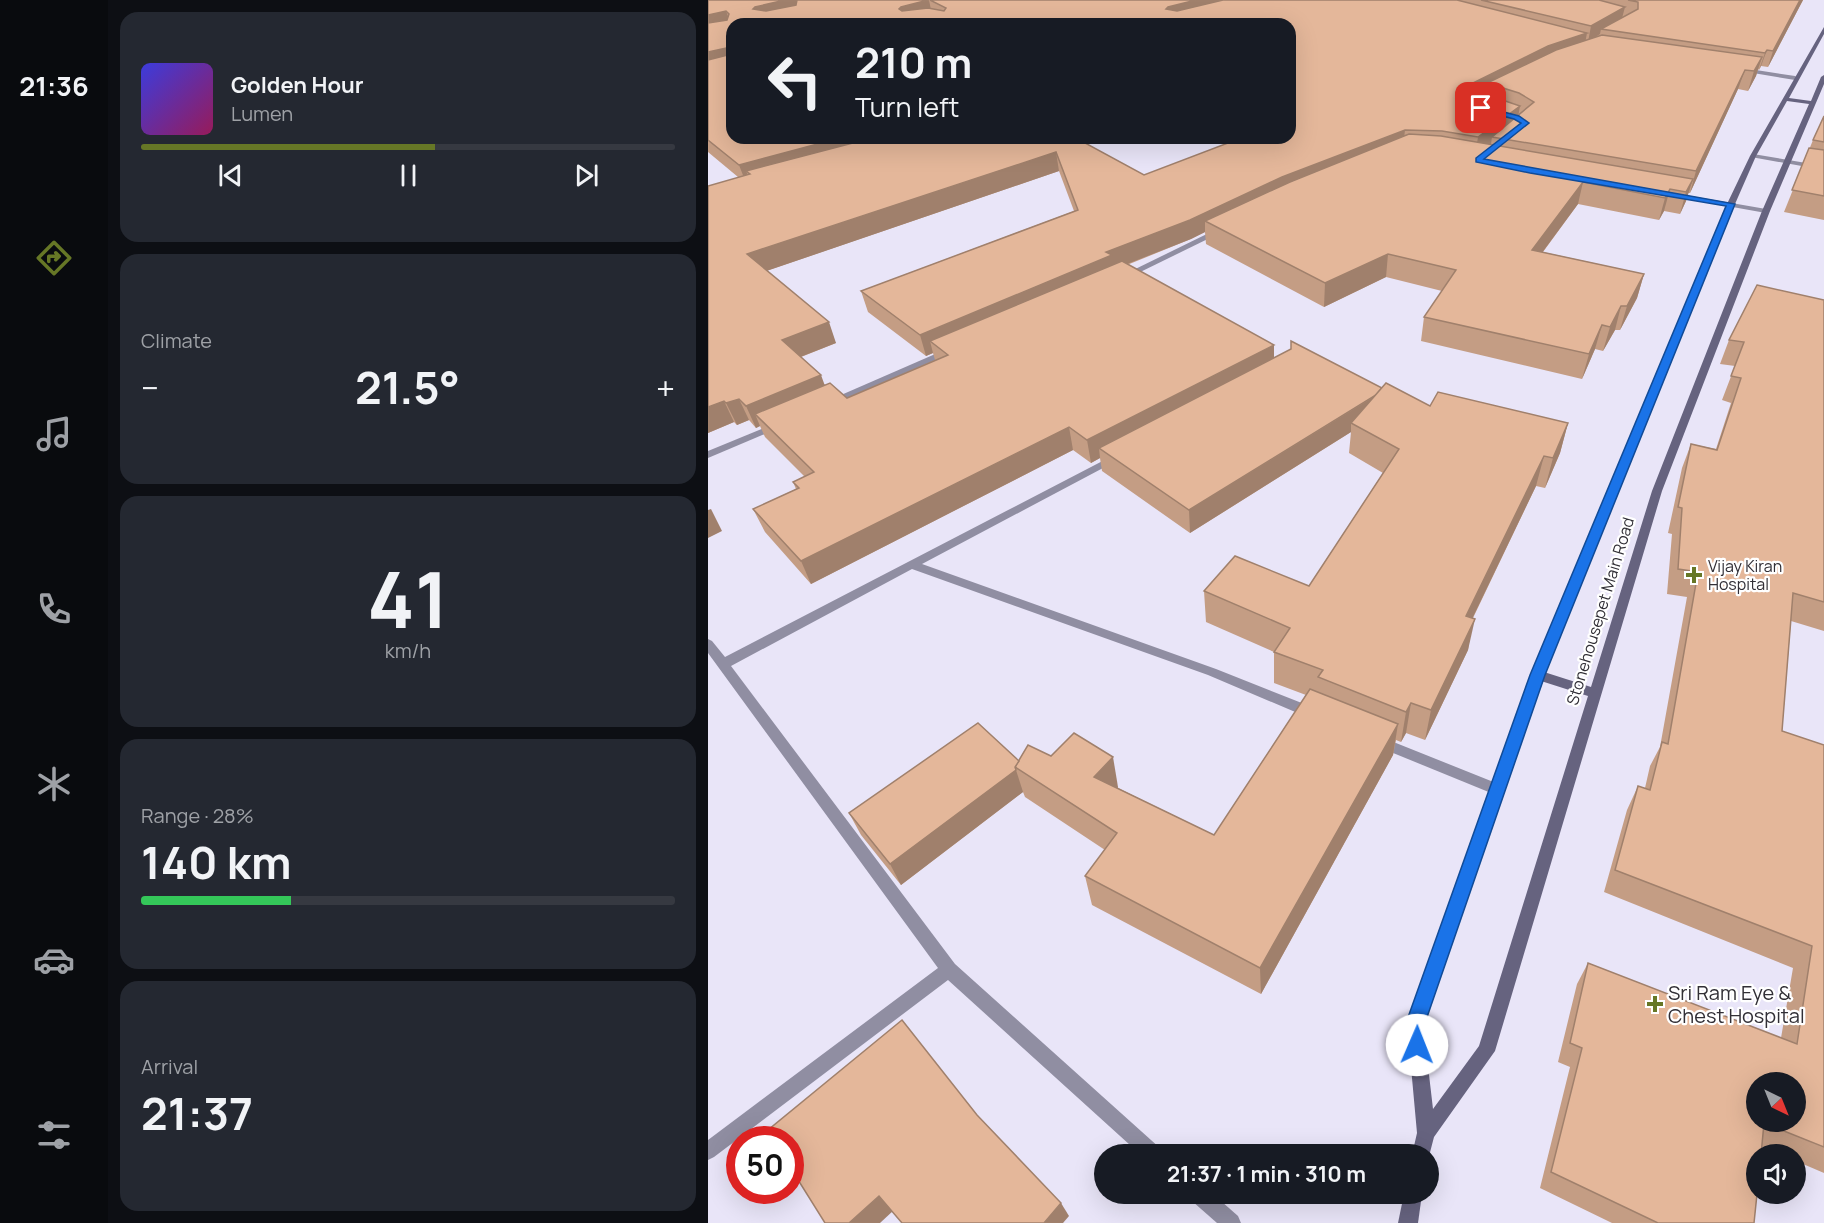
<!DOCTYPE html>
<meta charset="utf-8">
<style>
body{margin:0;font-family:Manrope,sans-serif;background:#242831;color:#f1f3f6;height:100vh;display:flex;flex-direction:column;font-size:22px;white-space:nowrap}
*{box-sizing:border-box;margin:0}
p{font-size:20px;color:#9ea1a6}
.icon{flex:none;width:33px;height:33px;fill:none;stroke:currentColor;stroke-width:2;stroke-linecap:round;stroke-linejoin:round}
.map{position:relative;flex:1;overflow:hidden}
.drawer{display:flex;flex-direction:column;gap:12px;padding:12px;background:#0d0f14;width:600px}
.drawer>*{flex:none}
.guide{position:absolute;left:18px;top:18px;width:570px;height:126px;border-radius:18px;box-shadow:0 6px 24px #0002;background:#171b24;color:#f1f3f6;overflow:hidden}
.needle{width:39px;rotate:137deg}
.controls{position:absolute;left:1038px;top:1072px;display:grid;gap:12px}
.controls a{display:grid;place-items:center;width:60px;height:60px;border-radius:50%;background:#171b24;box-shadow:0 6px 24px #0002;font-size:30px}
.speed{position:absolute;left:18px;top:1126px;display:flex;gap:12px;font-size:30px;font-weight:700;text-align:center}
.speed>*{display:grid;place-content:center;width:78px;height:78px;border-radius:50%;background:#171b24;box-shadow:0 6px 24px #0002;line-height:1}
.speed .limit{border:9px solid #d22;background:#fff;color:#111}
.pin{position:absolute;display:grid;place-items:center;width:51px;height:51px;color:#fff;margin:-26px;border-radius:12px;box-shadow:0 3px 9px #0006}
.me{position:absolute;width:66px;margin:-33px;rotate:1deg;stroke-linejoin:round;filter:drop-shadow(0 0 4px #0008)}
.turn{display:flex;align-items:center;gap:21px;height:126px;padding:0 30px;font-size:27px}
.turn .icon{width:78px;height:78px;stroke-width:2.5}
.turn b{display:block;font-size:42px;line-height:51px}
.big{font-size:45px;font-weight:700;line-height:1.1}
.drawer .tile{flex:1;display:flex;flex-direction:column;justify-content:center;gap:9px;min-width:0;padding:0 21px;border-radius:18px;background:#242831}
.drawer .dial{align-items:center;gap:0}
.dial b{font-size:78px;line-height:1}
.song{display:flex;align-items:center;gap:18px}
.cover{width:72px;height:72px;border-radius:9px;background:linear-gradient(135deg,hsl(240 70% 55%),hsl(330 70% 35%))}
.played{height:6px;border-radius:3px;background:linear-gradient(90deg,#667726 55%,#363941 55%)}
.keys{display:flex;justify-content:space-around;direction:ltr}
.heat{display:flex;justify-content:space-between;align-items:center;font-size:33px;direction:ltr}
.charge{height:9px;border-radius:4px;background:linear-gradient(90deg,#34c759 28%,#363941 0)}
.trip{position:absolute;left:386px;top:1144px;width:345px;height:60px;border-radius:30px;background:#171b24;box-shadow:0 6px 24px #0002;font-weight:700;line-height:60px;text-align:center}
main{display:flex;flex:1;min-height:0}
.tabs{display:flex;flex-direction:column;width:108px;justify-content:space-around;align-items:center;background:#090b0e;color:#9ea1a6}
.tabs .icon{width:42px;height:42px}
.tabs .current{color:#667726}
.tabs b{font-size:27px;color:#f1f3f6}
.map>svg:first-child{display:block}
.lines{fill:none;stroke-linecap:round;stroke-linejoin:round}
.minor{fill:#908ea2;fill-rule:evenodd}
.secondary{fill:#66637f;fill-rule:evenodd}
.wall{fill:#c49d84;fill-rule:evenodd}
.shaded-wall{fill:#a0806c}
.building{fill:#e4b79a;stroke:#a0806c;stroke-width:1.5;fill-rule:evenodd}
.route{fill:#1a73e8;stroke:#114b97;stroke-width:1.5}
.poi-dot{fill:#667726;stroke:#fff;stroke-width:2}
.labels{text-anchor:middle;stroke-width:4.5;stroke-linejoin:round;paint-order:stroke}
.poi-label{font-size:16px;fill:#312f36;stroke:#fff;text-anchor:start}
.street-label{font-size:16px;fill:#312f36;stroke:#fff}
.near-poi-label{font-size:20px;fill:#312f36;stroke:#fff;text-anchor:start}
</style>
<main>
<nav class="tabs">
<b>21:36</b>
<svg class="icon current" aria-label="directions" viewBox="0 0 24 24"><path d="M12 3l9 9-9 9-9-9zM9 14v-3h6M13 9l2 2-2 2"/></svg>
<svg class="icon" aria-label="music" viewBox="0 0 24 24"><path d="M9 18V5l10-2v13"/><circle cx="6" cy="18" r="3"/><circle cx="16" cy="16" r="3"/></svg>
<svg class="icon" aria-label="phone" viewBox="0 0 24 24"><path d="M5 4h4l2 5-3 2q2 4 5 5l2-3 5 2v4C11 20 4 13 5 4z"/></svg>
<svg class="icon" aria-label="climate" viewBox="0 0 24 24"><path d="M12 3v18M4 7l16 10M4 17L20 7"/></svg>
<svg class="icon" aria-label="car" viewBox="0 0 24 24"><path d="M5 17H2v-5l4-1 3-4h7l3 4 3 1v5h-3M9 17h6M6 11h13"/><circle cx="7" cy="17" r="2"/><circle cx="17" cy="17" r="2"/></svg>
<svg class="icon" aria-label="filters" viewBox="0 0 24 24"><path d="M4 7h16M4 17h16"/><circle cx="9" cy="7" r="2"/><circle cx="15" cy="17" r="2"/></svg>
</nav>
<section class="drawer">
<div class="tile">
<div class="song"><i class="cover"></i><div><b>Golden Hour</b><p>Lumen</p></div></div>
<div class="played"></div>
<div class="keys"><svg class="icon" aria-label="previous" viewBox="0 0 24 24"><path d="M18 5L8 12l10 7zM5 5v14"/></svg><svg class="icon" aria-label="pause" viewBox="0 0 24 24"><path d="M8 5v14M16 5v14"/></svg><svg class="icon" aria-label="next" viewBox="0 0 24 24"><path d="M6 5l10 7-10 7zM19 5v14"/></svg></div>
</div>
<div class="tile"><p>Climate</p>
<div class="heat"><a>−</a><b class="big">21.5°</b><a>+</a></div>
</div>
<div class="tile dial"><b>41</b><p>km/h</p></div>
<div class="tile"><p>Range · 28%</p><b class="big">140 km</b><div class="charge"></div></div>
<div class="tile"><p>Arrival</p><b class="big">21:37</b></div>
</section>
<div class="map">
<svg width="1116" height="1223" viewBox="0 0 1116 1223">
<rect width="100%" height="100%" fill="#e9e5f8"/>
<g class="lines">
<!-- minor -->
<g class="minor">
<path d="M1035 68 1087 76 1090 78 1087 80 1033 71Z"/>
<path d="M1045 154 1116 166V170L1043 157V155Z"/>
<path d="M960 192 1058 209 1062 211 1058 213 963 196H960Z"/>
<path d="M507 230 514 232 418 279 411 277Z"/>
<path d="M241 348 245 351 244 353 125 404 122 405 117 402Z"/>
<path d="M68 423 71 424V428L0 458V451Z"/>
<path d="M408 454 413 457 412 459 214 564 508 669 609 709 611 713 609 717 604 718 599 717 500 675 204 569 23 666 247 964 453 1149 456 1155H433L240 980 6 1157 0 1160V1140L230 968 0 653V639L4 641 17 657Z"/>
<path d="M673 737 793 785 795 789 793 793 788 795 668 746 666 742 668 738Z"/>
<path d="M482 1194H505L530 1216 533 1223H509L484 1201Z"/>
</g>
<!-- secondary -->
<g class="secondary">
<path d="M1116 27V34L1081 98 1103 101 1113 77 1116 75V84L1062 211 954 491 787 1051 726 1137 720 1160V1155H704L709 1133 699 1023 823 675 1019 204 1042 156ZM1079 101 1101 104 1054 211 944 491 883 687 836 672 1027 204 1048 156ZM833 681 880 696 771 1046 725 1109 715 1023Z"/>
<path d="M696 1194H714L710 1223H690Z"/>
</g>
</g>
<!-- wall -->
<g class="wall">
<path d="M0 0H1095L1060 67 1053 66 1051 70 1050 69 1048 76 1040 91 1030 89 982 193H980L978 201 972 214 956 211 951 220 870 204 835 252 936 274 929 298 912 330H907L895 351 887 349 874 379 713 341 716 317 734 291 678 277 616 307 498 244 497 232 483 239 419 265 566 357 674 388 722 406 860 423 852 453 837 488 828 486 765 618 760 650 717 740 698 733 693 742 688 740 685 755 553 994 384 905 377 876 397 850 317 797 315 792 193 885 153 835 141 813 311 761 410 787V788L506 835 598 695 566 683V652L498 622 496 591 601 586 675 473 641 453 643 432 482 533 394 471 392 458 383 463 365 450 103 584 57 532 45 509 88 489 85 482 97 477 57 437 52 426 48 428 41 420 29 425 26 422 0 433 30 177 0 152ZM24 24H582V138H510L521 143 436 175 368 138H24ZM351 171 366 211 153 291 160 312 218 356 225 353 227 360 139 398 117 385 93 357 128 343 58 271Z"/>
<path d="M1116 116V220L1076 212 1105 140Z"/>
<path d="M1116 300V631L1083 621 1074 731 1116 745V1173L1088 1161V1155H1072L1054 1147 1046 1223H904L832 1188 862 1067 850 1062 869 984 880 963 1073 1038 1085 968 896 892 919 810 930 786 937 788 942 766 952 747 979 597 959 594 964 534 960 533 974 468 983 444 1008 449 1023 403 1014 400 1027 366 1012 364 1021 340Z"/>
</g>
<!-- shaded-wall -->
<g class="shaded-wall">
<path d="M77 0H107L88 4 85 14 45 9 47 7Z"/>
<path d="M221 0 224 15 195 24 191 9 193 7Z"/>
<path d="M488 0H550L459 24 458 9 460 7Z"/>
<path d="M1092 0H1095L1060 67 1065 51Z"/>
<path d="M917 7 913 22 893 29 892 34 880 42 883 26Z"/>
<path d="M18 11 24 27 0 32V15Z"/>
<path d="M879 33 876 49 779 83 777 93 763 100 765 83 840 46Z"/>
<path d="M18 48 23 64 0 70V52Z"/>
<path d="M1059 50 1053 66 1051 70 1057 53Z"/>
<path d="M1054 57 1048 76 1040 91 1046 71Z"/>
<path d="M1037 70 1030 89 982 193 988 171Z"/>
<path d="M812 106 809 123 784 137 783 144 767 156 770 137Z"/>
<path d="M697 130 695 148 497 221V232L483 239 222 341 225 353 218 356 212 335 398 252 574 177Z"/>
<path d="M132 138H193L38 171 43 182 38 183 31 165Z"/>
<path d="M348 152 351 171 47 275 39 254Z"/>
<path d="M985 179 978 201 972 214 978 192Z"/>
<path d="M875 182 870 204 819 273 824 250Z"/>
<path d="M962 189 956 211 951 220 957 198Z"/>
<path d="M680 254 678 277 616 307 617 283Z"/>
<path d="M936 274 929 298 912 330 919 306Z"/>
<path d="M913 306 907 330 895 351 902 327Z"/>
<path d="M121 322 128 343 82 361 74 340Z"/>
<path d="M894 325 887 349 874 379 881 354Z"/>
<path d="M566 345V367L391 448 392 458 383 463 379 440Z"/>
<path d="M113 375 121 397 47 414 52 426 48 428 38 406Z"/>
<path d="M677 390 643 423V432L482 533 481 510Z"/>
<path d="M31 399 41 420 29 425 18 403Z"/>
<path d="M16 401 26 422 0 433V407Z"/>
<path d="M860 423 852 453 837 488 845 458Z"/>
<path d="M361 427 365 450 103 584 93 561Z"/>
<path d="M836 456 828 486 751 646 758 616Z"/>
<path d="M3 509 14 531 0 538V510Z"/>
<path d="M767 619 760 650 717 740 723 710Z"/>
<path d="M703 703 698 733 693 742 698 712Z"/>
<path d="M690 724 685 755 553 994 552 968Z"/>
<path d="M405 757 410 787 393 806 386 777Z"/>
<path d="M308 770 315 792 193 885 182 864Z"/>
<path d="M171 1196 186 1210 172 1223H141Z"/>
<path d="M353 1203 361 1216 355 1223H336Z"/>
</g>
<!-- building -->
<g class="building">
<path d="M0 0H77L47 7 45 9 58 11 88 5 89 0H220L193 7 191 9 194 11 220 8 236 11 238 8 222 0H488L460 7 458 9 469 11 515 0H749L879 33 840 46 765 83V89L771 92 812 106 770 137 734 131 697 130 574 177 482 220 398 252 404 255 212 335 153 291 370 210 348 152 39 254 121 322 74 340 113 375 38 406 31 399 18 403 16 401 0 407V186L42 174 38 171 164 138H368L436 175 533 138H582V24H24V138H132L31 165 0 140V60L20 55V50L18 48 0 52V23L19 20 21 14 18 11 0 15Z"/>
<path d="M773 0H891L917 7 883 26Z"/>
<path d="M920 0H1092L1065 51 1059 50 1057 53 893 29 930 9V2Z"/>
<path d="M894 35 1054 57 1046 71 1037 70 988 171 784 137 826 102 811 93 779 83 848 50Z"/>
<path d="M1116 116V142L1105 140Z"/>
<path d="M701 134 733 136 985 179 978 192 962 189 957 198 875 182 824 250 936 274 919 306H913L902 327 894 325 881 354 716 317 748 270 680 254 617 283 497 221 582 182Z"/>
<path d="M1101 148 1116 150V196L1084 190Z"/>
<path d="M414 261 566 345 379 440 361 427 93 561 45 509 91 488 85 482 106 472 47 414 122 383 139 398 240 355 222 341Z"/>
<path d="M1049 285 1116 300V602L1085 593 1074 731 1116 745V1147L1056 1123 1053 1155H1048L1049 1194 1046 1223H950L843 1172 874 1048 862 1043 880 963 1089 1044 1104 946 907 870 930 786 942 790 954 742 960 744 990 572 970 569 974 508 970 507 983 444 1009 450 1033 378 1023 376 1036 342 1021 340ZM1048 1083H1088V1122H1048Z"/>
<path d="M583 341 674 388 668 395 481 510 391 448 583 349Z"/>
<path d="M678 383 722 406 730 392 860 423 845 458 836 456 758 616 767 619 723 710 703 703 698 712 610 677 615 670 566 652 582 628 496 591 527 556 601 586 691 449 643 423Z"/>
<path d="M602 689 690 724 552 968 377 876 409 833 307 767 320 745 343 756 366 733 405 757 386 777 506 835Z"/>
<path d="M270 723 311 761 307 767 308 770 182 864 141 813Z"/>
<path d="M194 1020 269 1115 353 1203 336 1223H194L171 1196 141 1223H117L82 1167V1140H66L60 1130Z"/>
</g>
<!-- route -->
<path class="route" d="M773 106 811 116 821 123 776 159 1027 204 837 675 717 1023 719 1045 716 1052 709 1055 702 1052 698 1023 822 675 1018 206 822 173 768 162V158L813 123 806 119 771 110Z"/>
<!-- markers -->
<g class="poi-dot">
<path d="M983 566h6v6h6v6h-6v6h-6v-6h-6v-6h6z"/>
<path d="M944 995h6v6h6v6h-6v6h-6v-6h-6v-6h6z"/>
</g>
<g class="labels">
<!-- poi labels -->
<g class="poi-label">
<text x="1000" y="572">Vijay Kiran<tspan x="1000" dy="18">Hospital</tspan></text>
</g>
<!-- street labels -->
<g class="street-label">
<text transform="translate(892 611) rotate(-73)" y="6">Stonehousepet Main Road</text>
</g>
<!-- near-poi labels -->
<g class="near-poi-label">
<text x="960" y="1000">Sri Ram Eye &amp;<tspan x="960" dy="23">Chest Hospital</tspan></text>
</g>
</g>
</svg>
<div class="controls">
<a><svg class="needle" viewBox="-14 -14 28 28"><path d="M0-13l5 13h-10z" fill="#e53935"/><path d="M0 13l5-13h-10z" fill="#9ea1a6"/></svg></a>
<a><svg class="icon" aria-label="sound" viewBox="0 0 24 24"><path d="M4 9h4l5-4v14l-5-4H4zM17 9q2 3 0 6"/></svg></a>
</div>
<div class="speed"><div class="limit">50</div></div>
<div class="pin" style="left:773px;top:108px;background:#d93025"><svg class="icon" aria-label="arrive" viewBox="0 0 24 24"><path d="M6 21V4h12l-3 4 3 4H6"/></svg></div>
<svg class="me" style="left:709px;top:1045px" viewBox="-20 -20 40 40"><circle r="19" fill="#fff"/><path d="M0-13L10 11 0 6-10 11z" fill="#1a73e8"/></svg>
<div class="trip">21:37 · 1 min · 310 m</div>
<div class="guide">
<div class="turn"><svg class="icon" aria-label="left" viewBox="0 0 24 24"><path d="M17 20v-9H6M10 6l-5 5 5 5"/></svg><div><b>210 m</b>Turn left</div></div>
</div>
</div>
</main>
